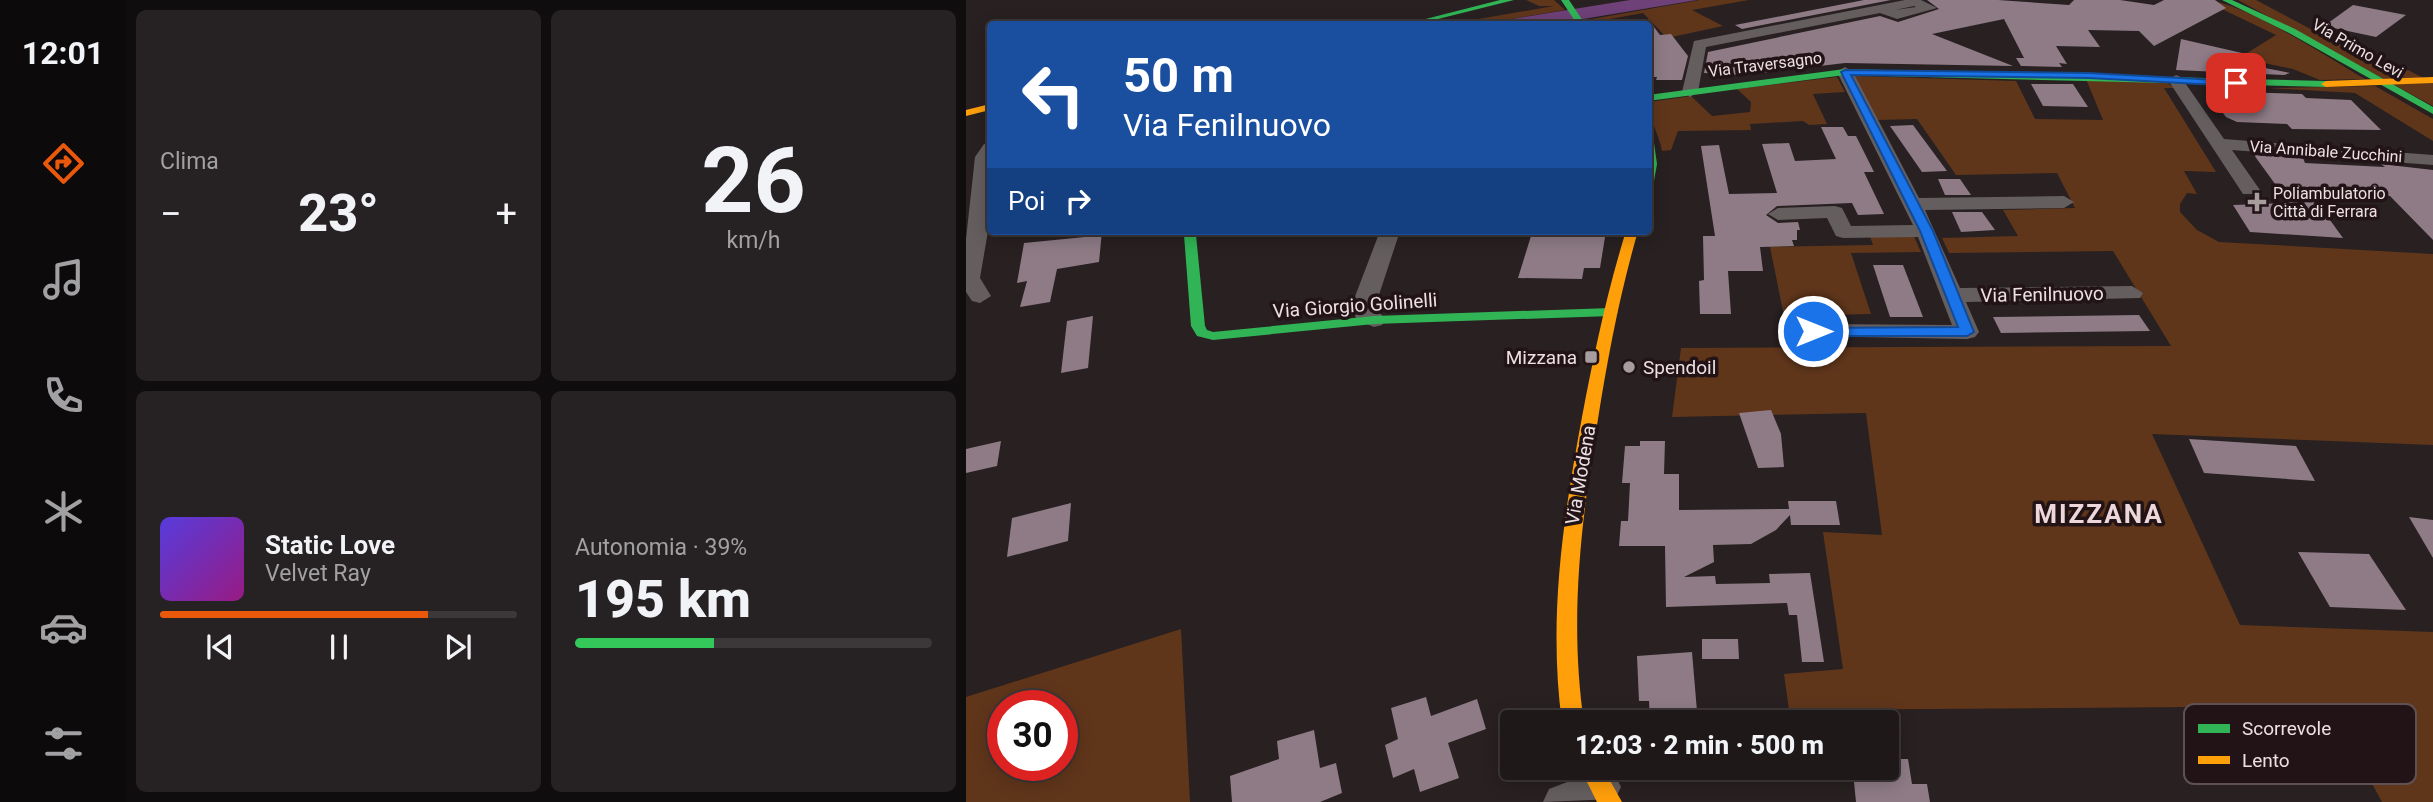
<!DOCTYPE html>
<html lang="it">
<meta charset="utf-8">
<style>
body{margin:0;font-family:Roboto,sans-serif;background:#262122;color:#f1f3f6;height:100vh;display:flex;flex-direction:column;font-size:26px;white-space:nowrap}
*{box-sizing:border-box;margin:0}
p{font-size:23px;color:#a1a0a2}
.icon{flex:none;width:38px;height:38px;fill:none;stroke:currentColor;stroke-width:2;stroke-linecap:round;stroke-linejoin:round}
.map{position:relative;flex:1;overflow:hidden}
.panel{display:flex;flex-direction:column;gap:10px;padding:10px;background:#100d0e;width:840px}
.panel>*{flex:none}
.hud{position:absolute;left:21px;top:21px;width:665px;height:214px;border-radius:7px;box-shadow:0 4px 18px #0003,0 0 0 2px #3c3738;background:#1a4fa0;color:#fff;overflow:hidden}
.speed{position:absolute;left:21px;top:690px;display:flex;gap:14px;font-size:35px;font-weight:700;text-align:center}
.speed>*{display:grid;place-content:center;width:91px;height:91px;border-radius:50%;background:#1e1819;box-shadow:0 4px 18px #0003,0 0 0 2px #3c3738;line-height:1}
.speed .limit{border:10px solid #d22;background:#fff;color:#111}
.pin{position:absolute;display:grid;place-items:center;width:60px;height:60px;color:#fff;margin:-30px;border-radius:14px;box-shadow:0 4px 10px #0006}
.me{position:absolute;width:77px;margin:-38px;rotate:90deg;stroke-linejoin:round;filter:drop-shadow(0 0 5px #0008)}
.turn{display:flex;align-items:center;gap:24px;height:147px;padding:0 21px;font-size:32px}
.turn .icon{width:91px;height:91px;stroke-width:2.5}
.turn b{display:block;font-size:49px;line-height:60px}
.then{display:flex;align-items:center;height:66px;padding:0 21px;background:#0003;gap:14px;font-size:26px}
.big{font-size:52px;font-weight:800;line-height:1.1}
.panel .widget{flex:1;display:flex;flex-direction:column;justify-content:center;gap:10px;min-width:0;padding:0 24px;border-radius:10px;background:#262122}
.panel .dial{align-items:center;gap:0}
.dial b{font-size:91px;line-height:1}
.song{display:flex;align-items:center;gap:21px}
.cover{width:84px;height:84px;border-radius:10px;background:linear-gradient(135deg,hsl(250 70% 55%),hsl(310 70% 35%))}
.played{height:7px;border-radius:4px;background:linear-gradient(90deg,#ea580c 75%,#3c3738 75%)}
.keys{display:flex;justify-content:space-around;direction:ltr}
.heat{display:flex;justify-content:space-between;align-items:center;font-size:38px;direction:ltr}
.charge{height:10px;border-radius:5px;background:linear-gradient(90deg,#34c759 39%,#3c3738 0)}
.panel .tiles{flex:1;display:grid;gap:10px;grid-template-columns:repeat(2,1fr)}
.trip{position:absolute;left:534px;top:710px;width:399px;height:70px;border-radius:7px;background:#1e1819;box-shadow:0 4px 18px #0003,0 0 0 2px #3c3738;font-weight:800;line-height:70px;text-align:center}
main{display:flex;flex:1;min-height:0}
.dock{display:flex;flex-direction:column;width:126px;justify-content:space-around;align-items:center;background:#0c0a0a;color:#a1a0a2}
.dock .icon{width:49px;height:49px}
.dock .active{color:#ea580c}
.dock b{font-size:32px;color:#f1f3f6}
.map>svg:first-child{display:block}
.green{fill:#60361b;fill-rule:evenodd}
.water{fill:#6e4179}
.building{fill:#8e7b86}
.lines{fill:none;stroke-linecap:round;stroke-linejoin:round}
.street{fill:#655e5f;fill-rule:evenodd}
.fast{fill:#30b455;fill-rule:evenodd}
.slow{fill:#ff9f0a;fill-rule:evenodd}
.route{fill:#1a73e8;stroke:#114b97;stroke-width:2}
.poi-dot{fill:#a79d9e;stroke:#221316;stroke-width:2.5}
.labels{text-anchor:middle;stroke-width:7;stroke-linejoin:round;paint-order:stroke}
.far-street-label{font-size:16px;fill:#ece0e2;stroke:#221316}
.far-poi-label{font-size:16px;fill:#ece0e2;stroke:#221316;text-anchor:start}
.street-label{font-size:19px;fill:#ece0e2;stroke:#221316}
.poi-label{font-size:19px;fill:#ece0e2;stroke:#221316;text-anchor:end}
.district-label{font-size:26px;font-weight:bold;letter-spacing:2px;fill:#eed7db;stroke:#221316}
.key{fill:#221316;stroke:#5f5053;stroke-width:2}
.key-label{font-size:19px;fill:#ece0e2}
</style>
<main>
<nav class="dock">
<b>12:01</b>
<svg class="icon active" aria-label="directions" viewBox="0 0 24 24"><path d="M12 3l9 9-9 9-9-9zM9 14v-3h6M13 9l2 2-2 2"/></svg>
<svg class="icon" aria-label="music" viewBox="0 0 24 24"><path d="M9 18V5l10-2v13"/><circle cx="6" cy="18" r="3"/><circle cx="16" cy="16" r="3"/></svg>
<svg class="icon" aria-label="phone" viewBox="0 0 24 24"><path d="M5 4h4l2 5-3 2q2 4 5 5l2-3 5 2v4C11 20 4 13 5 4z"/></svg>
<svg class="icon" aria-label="climate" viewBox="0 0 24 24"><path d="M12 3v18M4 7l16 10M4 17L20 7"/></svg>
<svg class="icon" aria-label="car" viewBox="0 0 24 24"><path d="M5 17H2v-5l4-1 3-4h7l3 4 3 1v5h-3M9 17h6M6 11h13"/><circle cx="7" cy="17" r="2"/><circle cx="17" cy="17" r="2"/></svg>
<svg class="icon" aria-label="filters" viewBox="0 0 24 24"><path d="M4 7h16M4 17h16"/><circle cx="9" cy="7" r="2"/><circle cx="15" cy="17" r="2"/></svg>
</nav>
<section class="panel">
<div class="tiles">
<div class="widget"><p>Clima</p>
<div class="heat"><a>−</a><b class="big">23°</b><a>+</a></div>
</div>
<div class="widget dial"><b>26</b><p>km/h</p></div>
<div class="widget">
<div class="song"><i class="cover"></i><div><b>Static Love</b><p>Velvet Ray</p></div></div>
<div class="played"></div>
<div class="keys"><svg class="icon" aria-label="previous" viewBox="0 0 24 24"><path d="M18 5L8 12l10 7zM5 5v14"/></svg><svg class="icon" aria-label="pause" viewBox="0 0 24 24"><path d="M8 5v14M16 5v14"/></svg><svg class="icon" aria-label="next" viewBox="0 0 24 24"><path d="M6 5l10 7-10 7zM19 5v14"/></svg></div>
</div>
<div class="widget"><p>Autonomia · 39%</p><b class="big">195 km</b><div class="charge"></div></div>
</div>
</section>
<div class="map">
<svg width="1467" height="802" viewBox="0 0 1467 802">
<rect width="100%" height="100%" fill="#282021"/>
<!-- green -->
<g class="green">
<path d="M560 0H588L599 10 514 24H484L588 6H573Z"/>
<path d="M734 0H783L726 10 757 26 701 38 677 13 622 23 620 20Z"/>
<path d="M1237 0C1276 0 1362 58 1399 79L1354 80 1327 69 1273 58 1310 35Z"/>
<path d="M1272 0H1290L1420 69 1438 68 1467 83V106Z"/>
<path d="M889 76 1050 81 1069 119 1137 120 1120 79 1201 83 1209 88H1198L1250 172 1218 171 1231 194 1221 193 1214 204V212L1231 230 1253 242 1467 254V445L1186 434 1274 625 1467 632V802H1416L1364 706 823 710 818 674 877 669 857 532 916 535 900 413 706 417 715 348 1205 346 1147 251 983 253 976 238 1052 236 1037 210 1109 208 1091 173 990 175 951 119 911 120Z"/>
<path d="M871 77 879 92 847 94 861 124 843 125 837 121 784 124 785 130 712 131 705 150 696 151C693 134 682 118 683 102L725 96 746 116 784 112 785 102 771 89Z"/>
<path d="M1409 86 1467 119V141L1389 93 1302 88Z"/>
<path d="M946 232 955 252 885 253 905 314 818 316 804 247 907 245 903 233Z"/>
<path d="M215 629 224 802H0V697ZM37 705H96V765H37Z"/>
</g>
<!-- water -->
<path class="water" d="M664 0H731L587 24H514Z"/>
<!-- building -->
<g class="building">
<path d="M898 0H925L776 29 769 25Z"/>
<path d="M961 0H1032L1103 5 1108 0H1154L1188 5 1198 0H1249L1260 8 1188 46 1173 31 1122 30 1134 47 1090 46 1101 64 1093 63 1096 67 1055 66 1050 58H1058L1038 19 966 34 1047 66 879 63 778 75 738 73 742 52 914 16 932 22 973 9Z"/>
<path d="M1387 5 1440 15 1410 37 1358 26Z"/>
<path d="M682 19 694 35 705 34 722 56 716 80H690L691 77H682Z"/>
<path d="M1215 39 1276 53 1263 61 1324 73 1318 75 1210 70Z"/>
<path d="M1065 84H1107L1122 107 1077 106Z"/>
<path d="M1240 91 1336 94 1340 98 1385 100 1415 130 1326 129 1321 124 1271 122 1260 117Z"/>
<path d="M947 125 981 171 956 172 924 126Z"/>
<path d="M855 127H877L882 136H890L908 172H898L918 214 892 215 886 203 811 206 800 215 812 223 832 222 834 230H831V240H826L828 246 794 247 797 271H762L765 314H734L733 281 738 280 737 236H749L735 146 753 145 763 194 811 193 796 144 823 143 829 161 870 159Z"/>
<path d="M1288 155 1337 158 1339 163 1419 167 1415 164 1467 170V240L1424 196 1343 191 1377 238 1284 232 1267 205 1323 203Z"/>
<path d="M972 179H994L1005 195H979Z"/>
<path d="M986 212H1016L1029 230 995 232Z"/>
<path d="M136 231 133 262 91 269 84 302 54 307 61 281 51 283 58 243 119 237 120 233Z"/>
<path d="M640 231 634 268H618L616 279 552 278 565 236H572L573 232Z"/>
<path d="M907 265H937L957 317H924Z"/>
<path d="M1173 315 1184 331 1035 333 1027 317Z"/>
<path d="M127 316 122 368 95 373 101 321Z"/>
<path d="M805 410 815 434 818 467 792 468 773 413Z"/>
<path d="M1223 439 1330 446 1349 481 1238 473Z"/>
<path d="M35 441 31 466 0 473V449Z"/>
<path d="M674 441H699L698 474H713V510L823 509 822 501H870L874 525H825L824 515 810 530 785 544 747 545 748 562 718 577 749 576 750 584 804 583 803 574 844 573 858 662H836L831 615H823L821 603 700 607 699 546H653L655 521H662L664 483H656L659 446H674Z"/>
<path d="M105 503 102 541 41 557 46 518Z"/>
<path d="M1443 517 1467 520V558Z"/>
<path d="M1332 552 1403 554 1440 610 1364 607Z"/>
<path d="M736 639H772L773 659H736Z"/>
<path d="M726 652 732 723H684L683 701H673L671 656Z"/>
<path d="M460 697 465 716 511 699 520 729 482 743 493 778 454 792 448 769 427 778 419 745 432 739 425 708Z"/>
<path d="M348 730 354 768 370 763 376 793 354 802H266L264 776 313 759 311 741Z"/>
<path d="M920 759H942L946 784H961L964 802H890L888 782H906L904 768H920Z"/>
</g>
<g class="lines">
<!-- street -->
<g class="street">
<path d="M939 0H955L971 8 931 19 914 13 740 47 732 92 724 97 716 92 728 41ZM948 6 950 7 929 10Z"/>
<path d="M879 67 887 72 953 198 1098 196 1108 202 1098 208 959 210 994 288 1166 286 1177 293 1174 298 1000 302 1013 332 1009 337 1001 339 839 336 835 331 839 326 847 324 986 325 952 237 877 238 870 236 861 218 812 220 802 214 812 208 869 206 876 208 885 226 947 225 871 72Z"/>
<path d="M1210 75 1215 77 1258 139 1467 155V165L1266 150 1294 190 1291 194H1277L1202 80Z"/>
<path d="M24 143 22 231 14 278 25 296 14 303 6 301 0 292V239L9 157 18 144Z"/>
<path d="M414 231H434L409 307 420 320 416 325 408 327 391 320 385 307Z"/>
<path d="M635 769 649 775 655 787 649 799 577 802 583 789Z"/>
</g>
<!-- fast -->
<g class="fast">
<path d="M534 0H548L452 24H440Z"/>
<path d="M595 0H603L619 24H611Z"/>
<path d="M1256 0H1266L1329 29 1467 107V114L1323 33Z"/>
<path d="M879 69 1360 81 1365 84 1360 87 879 75 682 101V95Z"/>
<path d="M682 133 687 136 691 164 688 181 682 184Z"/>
<path d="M224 231 230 235 239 326 241 330 247 332 408 316 645 308 652 312 645 316 408 324 247 340 231 336 225 326 218 235Z"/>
</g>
<!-- slow -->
<g class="slow">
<path d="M1467 77V83L1360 87 1355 84 1360 81Z"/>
<path d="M24 104V110L0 116V110Z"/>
<path d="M660 231H672C654 293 642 356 632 419 615 521 603 620 618 723H596C582 619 597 519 616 417 628 354 641 292 660 231Z"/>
<path d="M614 768H637L656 802H631Z"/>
</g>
</g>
<!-- route -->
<path class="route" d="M879 70 1123 73 1270 81 1275 83 1270 86 1123 78 885 75 967 231 1008 332 1001 336H847L842 335V328L992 327 954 231 875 72Z"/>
<!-- markers -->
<g class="poi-dot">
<path d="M1287.5 191.5h7v7h7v7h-7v7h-7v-7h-7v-7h7z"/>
<rect x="618" y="350" width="14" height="14" rx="3.5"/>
<circle cx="663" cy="367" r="7"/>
</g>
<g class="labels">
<!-- far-street labels -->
<g class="far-street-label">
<text transform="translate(1392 48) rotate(30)" y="6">Via Primo Levi</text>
<text transform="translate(799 64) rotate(-7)" y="6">Via Traversagno</text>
<text transform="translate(1360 151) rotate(4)" y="6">Via Annibale Zucchini</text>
</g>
<!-- far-poi labels -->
<g class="far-poi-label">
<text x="1307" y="199">Poliambulatorio<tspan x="1307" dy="18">Città di Ferrara</tspan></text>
</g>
<!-- street labels -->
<g class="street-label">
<text transform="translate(1076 294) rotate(-1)" y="7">Via Fenilnuovo</text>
<text transform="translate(389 305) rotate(-4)" y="7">Via Giorgio Golinelli</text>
<text transform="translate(614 475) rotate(-80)" y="7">Via Modena</text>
</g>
<!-- poi labels -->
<g class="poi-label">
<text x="611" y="364">Mizzana</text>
<text x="677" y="374" text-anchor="start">Spendoil</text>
</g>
<!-- district labels -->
<g class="district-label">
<text x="1133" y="523">MIZZANA</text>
</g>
</g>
<!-- legend -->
<rect x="1218" y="704" width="232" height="80" rx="10" class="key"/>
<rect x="1232" y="724" width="32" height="9" fill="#30b455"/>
<rect x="1232" y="756" width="32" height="8" fill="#ff9f0a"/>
<g class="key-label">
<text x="1276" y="735">Scorrevole</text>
<text x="1276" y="767">Lento</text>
</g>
</svg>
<div class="speed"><div class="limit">30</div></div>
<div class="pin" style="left:1270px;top:83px;background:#d93025"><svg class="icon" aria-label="arrive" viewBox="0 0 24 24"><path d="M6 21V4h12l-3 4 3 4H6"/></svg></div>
<svg class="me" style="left:847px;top:331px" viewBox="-20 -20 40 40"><circle r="17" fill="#1a73e8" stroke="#fff" stroke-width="3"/><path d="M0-11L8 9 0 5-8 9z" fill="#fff"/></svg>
<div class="trip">12:03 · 2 min · 500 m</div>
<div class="hud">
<div class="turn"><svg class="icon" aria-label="left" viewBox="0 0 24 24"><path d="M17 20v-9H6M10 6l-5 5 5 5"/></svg><div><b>50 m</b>Via Fenilnuovo</div></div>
<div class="then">Poi<svg class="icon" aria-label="right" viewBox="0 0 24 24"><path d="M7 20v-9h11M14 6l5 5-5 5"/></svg></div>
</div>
</div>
</main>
